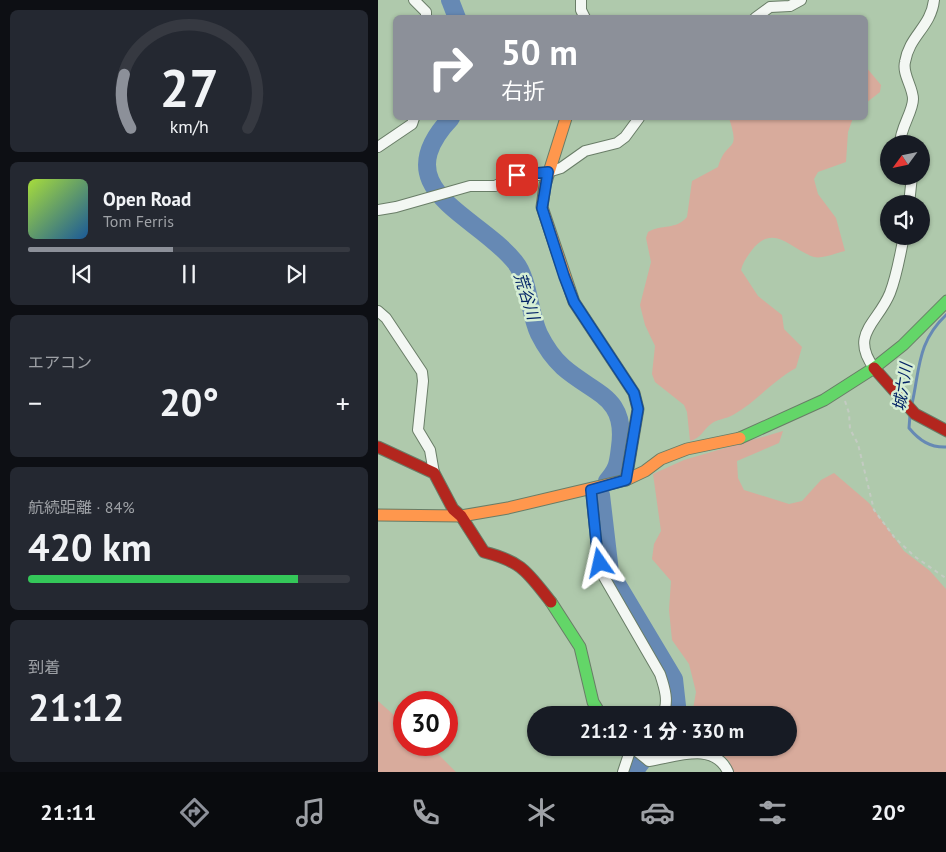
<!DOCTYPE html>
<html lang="ja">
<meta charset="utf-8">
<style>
body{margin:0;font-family:"PT Sans","Noto Sans JP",sans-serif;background:#242831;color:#f1f3f6;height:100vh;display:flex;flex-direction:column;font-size:19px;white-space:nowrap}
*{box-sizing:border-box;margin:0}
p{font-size:16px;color:#9ea1a6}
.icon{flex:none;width:28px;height:28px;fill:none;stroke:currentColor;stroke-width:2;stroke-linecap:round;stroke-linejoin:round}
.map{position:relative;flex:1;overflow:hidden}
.drawer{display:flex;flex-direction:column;gap:10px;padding:10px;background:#0d0f14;width:378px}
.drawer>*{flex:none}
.hud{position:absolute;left:15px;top:15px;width:475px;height:105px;border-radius:8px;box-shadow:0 1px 4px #0004;background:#8c9099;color:#fff;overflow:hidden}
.needle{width:32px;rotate:237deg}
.controls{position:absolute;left:502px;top:135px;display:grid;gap:10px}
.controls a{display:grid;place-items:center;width:50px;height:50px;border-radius:50%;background:#171b24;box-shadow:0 1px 4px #0004;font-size:25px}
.speed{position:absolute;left:15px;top:691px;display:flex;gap:10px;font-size:25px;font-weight:700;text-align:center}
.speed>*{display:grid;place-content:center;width:65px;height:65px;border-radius:50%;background:#171b24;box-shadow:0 1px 4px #0004;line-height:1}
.speed .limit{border:8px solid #d22;background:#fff;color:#111}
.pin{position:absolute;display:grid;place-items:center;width:42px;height:42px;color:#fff;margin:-21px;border-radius:10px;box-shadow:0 2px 8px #0006}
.me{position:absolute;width:55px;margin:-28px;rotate:349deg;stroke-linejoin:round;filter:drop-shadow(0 0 4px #0008)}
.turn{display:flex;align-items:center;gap:18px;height:105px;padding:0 25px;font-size:22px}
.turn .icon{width:65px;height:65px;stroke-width:2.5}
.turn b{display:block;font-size:35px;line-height:42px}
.big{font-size:38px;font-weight:800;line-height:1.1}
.drawer .widget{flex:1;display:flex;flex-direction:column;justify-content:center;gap:8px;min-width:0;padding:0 18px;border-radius:8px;background:#242831}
.drawer .dial{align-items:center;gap:0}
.dial svg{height:130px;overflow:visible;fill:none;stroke:#363941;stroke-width:7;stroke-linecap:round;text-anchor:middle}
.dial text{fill:#f1f3f6;stroke:none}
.song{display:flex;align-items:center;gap:15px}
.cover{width:60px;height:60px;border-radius:8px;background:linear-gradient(135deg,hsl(80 70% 55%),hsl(210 70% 35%))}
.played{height:5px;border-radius:2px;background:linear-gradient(90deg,#8c9099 45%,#363941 45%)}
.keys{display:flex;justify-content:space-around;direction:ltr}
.heat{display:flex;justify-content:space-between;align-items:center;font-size:28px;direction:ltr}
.charge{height:8px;border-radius:4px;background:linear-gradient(90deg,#34c759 84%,#363941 0)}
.trip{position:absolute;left:149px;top:706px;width:270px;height:50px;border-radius:25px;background:#171b24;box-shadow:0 1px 4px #0004;font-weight:800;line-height:50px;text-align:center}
.tabs{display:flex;height:80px;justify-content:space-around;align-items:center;background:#090b0e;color:#9ea1a6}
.tabs .icon{width:35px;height:35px}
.tabs .current{color:#8c9099}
.tabs b{font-size:22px;color:#f1f3f6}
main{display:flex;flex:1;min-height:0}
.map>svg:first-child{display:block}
.green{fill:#d8ab9c}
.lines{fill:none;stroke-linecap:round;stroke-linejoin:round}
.stream{stroke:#6689b4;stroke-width:3}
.river{stroke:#6689b4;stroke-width:18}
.street-casing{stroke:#697d67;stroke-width:12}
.fast-casing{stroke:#697d67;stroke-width:13}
.slow-casing{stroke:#697d67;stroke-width:13}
.jam-casing{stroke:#697d67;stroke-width:13}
.path{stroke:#c3cbc2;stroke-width:2;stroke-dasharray:4 4;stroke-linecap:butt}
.street{stroke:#f3f7f3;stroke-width:10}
.fast{stroke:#63d668;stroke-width:11}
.slow{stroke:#ff974d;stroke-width:11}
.jam{stroke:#b3261e;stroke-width:11}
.route-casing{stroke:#114b97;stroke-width:12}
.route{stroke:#1a73e8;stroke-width:9}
.labels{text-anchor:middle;stroke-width:5;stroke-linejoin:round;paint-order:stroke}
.water-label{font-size:16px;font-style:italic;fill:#032366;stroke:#d6eed4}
</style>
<main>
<section class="drawer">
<div class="widget dial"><svg viewBox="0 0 100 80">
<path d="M14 69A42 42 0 1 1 86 69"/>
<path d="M14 69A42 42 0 0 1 10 36" stroke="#8c9099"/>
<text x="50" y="56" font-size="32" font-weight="700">27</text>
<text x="50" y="72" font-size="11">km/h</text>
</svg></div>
<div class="widget">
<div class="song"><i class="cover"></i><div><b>Open Road</b><p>Tom Ferris</p></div></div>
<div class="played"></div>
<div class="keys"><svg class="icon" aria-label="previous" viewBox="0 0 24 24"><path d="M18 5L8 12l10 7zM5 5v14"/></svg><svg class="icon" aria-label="pause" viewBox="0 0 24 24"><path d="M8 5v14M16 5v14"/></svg><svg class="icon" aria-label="next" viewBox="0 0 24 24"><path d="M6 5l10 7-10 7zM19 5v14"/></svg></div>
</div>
<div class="widget"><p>エアコン</p>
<div class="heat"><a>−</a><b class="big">20°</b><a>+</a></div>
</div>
<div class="widget"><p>航続距離 · 84%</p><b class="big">420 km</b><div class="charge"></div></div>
<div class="widget"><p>到着</p><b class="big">21:12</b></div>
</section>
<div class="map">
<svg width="569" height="772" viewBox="0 0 569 772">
<rect width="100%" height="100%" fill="#afc9ac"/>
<!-- green -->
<g class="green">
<path d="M488 67 503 85 502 92 488 103Z"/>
<path d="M351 118H475L470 132 468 162 440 172 436 179 440 194 458 218 467 251C458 253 445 259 436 257 413 250 396 222 374 250 369 257 365 262 363 270L380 296 404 315 406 329 424 347 418 368C393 382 378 402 355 415 348 419 339 419 333 424 325 430 323 438 312 441L309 412 306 405 277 382 274 374 277 346 267 325 262 305 273 262 268 238 270 232C284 224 298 230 309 217L314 181 340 167C349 137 363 155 351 118Z"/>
<path d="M405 431 401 443 359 461 360 478 366 490 411 504 424 501 443 480 456 473 491 503 526 551 552 571 568 589V772H353L352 762 337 748H410V715H314L318 692 311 664 294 640 291 610 293 581 274 559 276 544 283 531 275 474 306 460Z"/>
<path d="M0 701 26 724V745H51L78 772H0Z"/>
</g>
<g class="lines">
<!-- stream -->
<g class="stream">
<path d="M534 404C542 368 539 342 569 314"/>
<path d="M532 415 531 428C541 440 552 448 569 447"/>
</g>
<!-- river -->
<g class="river">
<path d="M72 0 79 18"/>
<path d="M73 118C5 190 99 214 137 262 151 279 151 313 161 334 167 346 175 358 185 367 217 395 249 396 242 447 240 463 240 468 229 481"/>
<path d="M223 495 232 572 296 679 300 715"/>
<path d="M256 772 274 748"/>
</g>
<defs>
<g id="street">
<path d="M36 0 48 12V18"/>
<path d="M203 0V10L207 18"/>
<path d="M377 18 392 7 412 6 423 0"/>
<path d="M522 144C522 128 535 112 535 99 535 87 524 74 527 62 531 36 553 27 556 0"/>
<path d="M0 147 34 124 36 118"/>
<path d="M531 204 534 176"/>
<path d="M0 210 18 207 92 186H117L139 175H160L183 168 207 151 239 143 247 137 261 118"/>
<path d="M0 311 8 318 44 372 45 381 40 430 52 450 56 473"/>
<path d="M496 368C471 334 500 323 512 293 519 275 522 255 526 236"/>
<path d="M213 490 219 549 226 577 282 674C286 686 292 703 284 715"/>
<path d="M255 748 271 761C298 757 336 741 350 772"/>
<path d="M245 772 253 748"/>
</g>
<g id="fast">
<path d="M362 438 446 400 496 368 525 345 569 301"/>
<path d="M173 602 202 647 215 702 223 715"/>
</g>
<g id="slow">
<path d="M188 118 167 185 164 207 196 302 256 393 260 409 248 480"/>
<path d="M0 515 83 516 130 508 248 480 267 471 283 459 309 449 362 438"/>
</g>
<g id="jam">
<path d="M496 368 537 414 569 431"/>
<path d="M0 447 56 473 75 509 83 516 106 552C145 562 149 572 173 602"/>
</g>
</defs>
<!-- street casing -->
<use href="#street" class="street-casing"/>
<!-- fast casing -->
<use href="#fast" class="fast-casing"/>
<!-- slow casing -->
<use href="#slow" class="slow-casing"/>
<!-- jam casing -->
<use href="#jam" class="jam-casing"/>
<!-- path -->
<path class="path" d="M467 401 471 413 472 429 480 444 496 510 517 538 536 556 569 579"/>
<!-- street -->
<use href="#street" class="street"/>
<!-- fast -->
<use href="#fast" class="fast"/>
<!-- slow -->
<use href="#slow" class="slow"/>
<!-- jam -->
<use href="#jam" class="jam"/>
</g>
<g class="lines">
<defs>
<path id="route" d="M139 175 170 172 164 208 186 276 196 302 256 393 260 409 248 480 213 490 219 549 222 563"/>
</defs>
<!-- route casing -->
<use href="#route" class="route-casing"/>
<!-- route -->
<use href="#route" class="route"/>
</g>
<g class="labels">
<!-- water labels -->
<g class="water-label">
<text transform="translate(149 296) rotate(72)" y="6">荒谷川</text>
<text transform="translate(524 387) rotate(-81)" y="6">城六川</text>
</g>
</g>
</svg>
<div class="controls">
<a><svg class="needle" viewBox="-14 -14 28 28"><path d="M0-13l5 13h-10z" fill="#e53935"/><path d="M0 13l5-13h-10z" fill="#9ea1a6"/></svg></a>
<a><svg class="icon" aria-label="sound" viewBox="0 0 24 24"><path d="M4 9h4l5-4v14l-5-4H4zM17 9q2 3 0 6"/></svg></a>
</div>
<div class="speed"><div class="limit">30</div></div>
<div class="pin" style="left:139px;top:175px;background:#d93025"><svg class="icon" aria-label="arrive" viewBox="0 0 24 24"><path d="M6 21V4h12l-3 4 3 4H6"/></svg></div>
<svg class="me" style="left:222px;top:563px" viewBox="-20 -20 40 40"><path d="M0-17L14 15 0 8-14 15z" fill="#1a73e8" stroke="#fff" stroke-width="4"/></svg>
<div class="trip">21:12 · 1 分 · 330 m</div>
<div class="hud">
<div class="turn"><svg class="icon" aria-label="right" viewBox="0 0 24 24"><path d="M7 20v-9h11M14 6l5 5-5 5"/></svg><div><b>50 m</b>右折</div></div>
</div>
</div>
</main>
<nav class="tabs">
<b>21:11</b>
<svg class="icon current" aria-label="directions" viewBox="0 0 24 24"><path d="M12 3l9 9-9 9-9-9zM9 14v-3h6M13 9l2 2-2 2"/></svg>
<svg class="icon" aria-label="music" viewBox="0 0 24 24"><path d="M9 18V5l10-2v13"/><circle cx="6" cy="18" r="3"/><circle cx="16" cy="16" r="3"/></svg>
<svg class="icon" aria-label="phone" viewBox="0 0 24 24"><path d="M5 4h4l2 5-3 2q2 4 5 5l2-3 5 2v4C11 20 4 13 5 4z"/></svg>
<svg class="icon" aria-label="climate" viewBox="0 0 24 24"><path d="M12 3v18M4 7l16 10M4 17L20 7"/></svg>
<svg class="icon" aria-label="car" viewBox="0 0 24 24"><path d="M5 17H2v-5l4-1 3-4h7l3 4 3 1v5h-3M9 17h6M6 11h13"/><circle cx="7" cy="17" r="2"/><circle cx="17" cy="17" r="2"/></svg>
<svg class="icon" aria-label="filters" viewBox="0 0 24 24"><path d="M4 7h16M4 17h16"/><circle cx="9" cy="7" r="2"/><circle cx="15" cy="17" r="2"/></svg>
<b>20°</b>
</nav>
